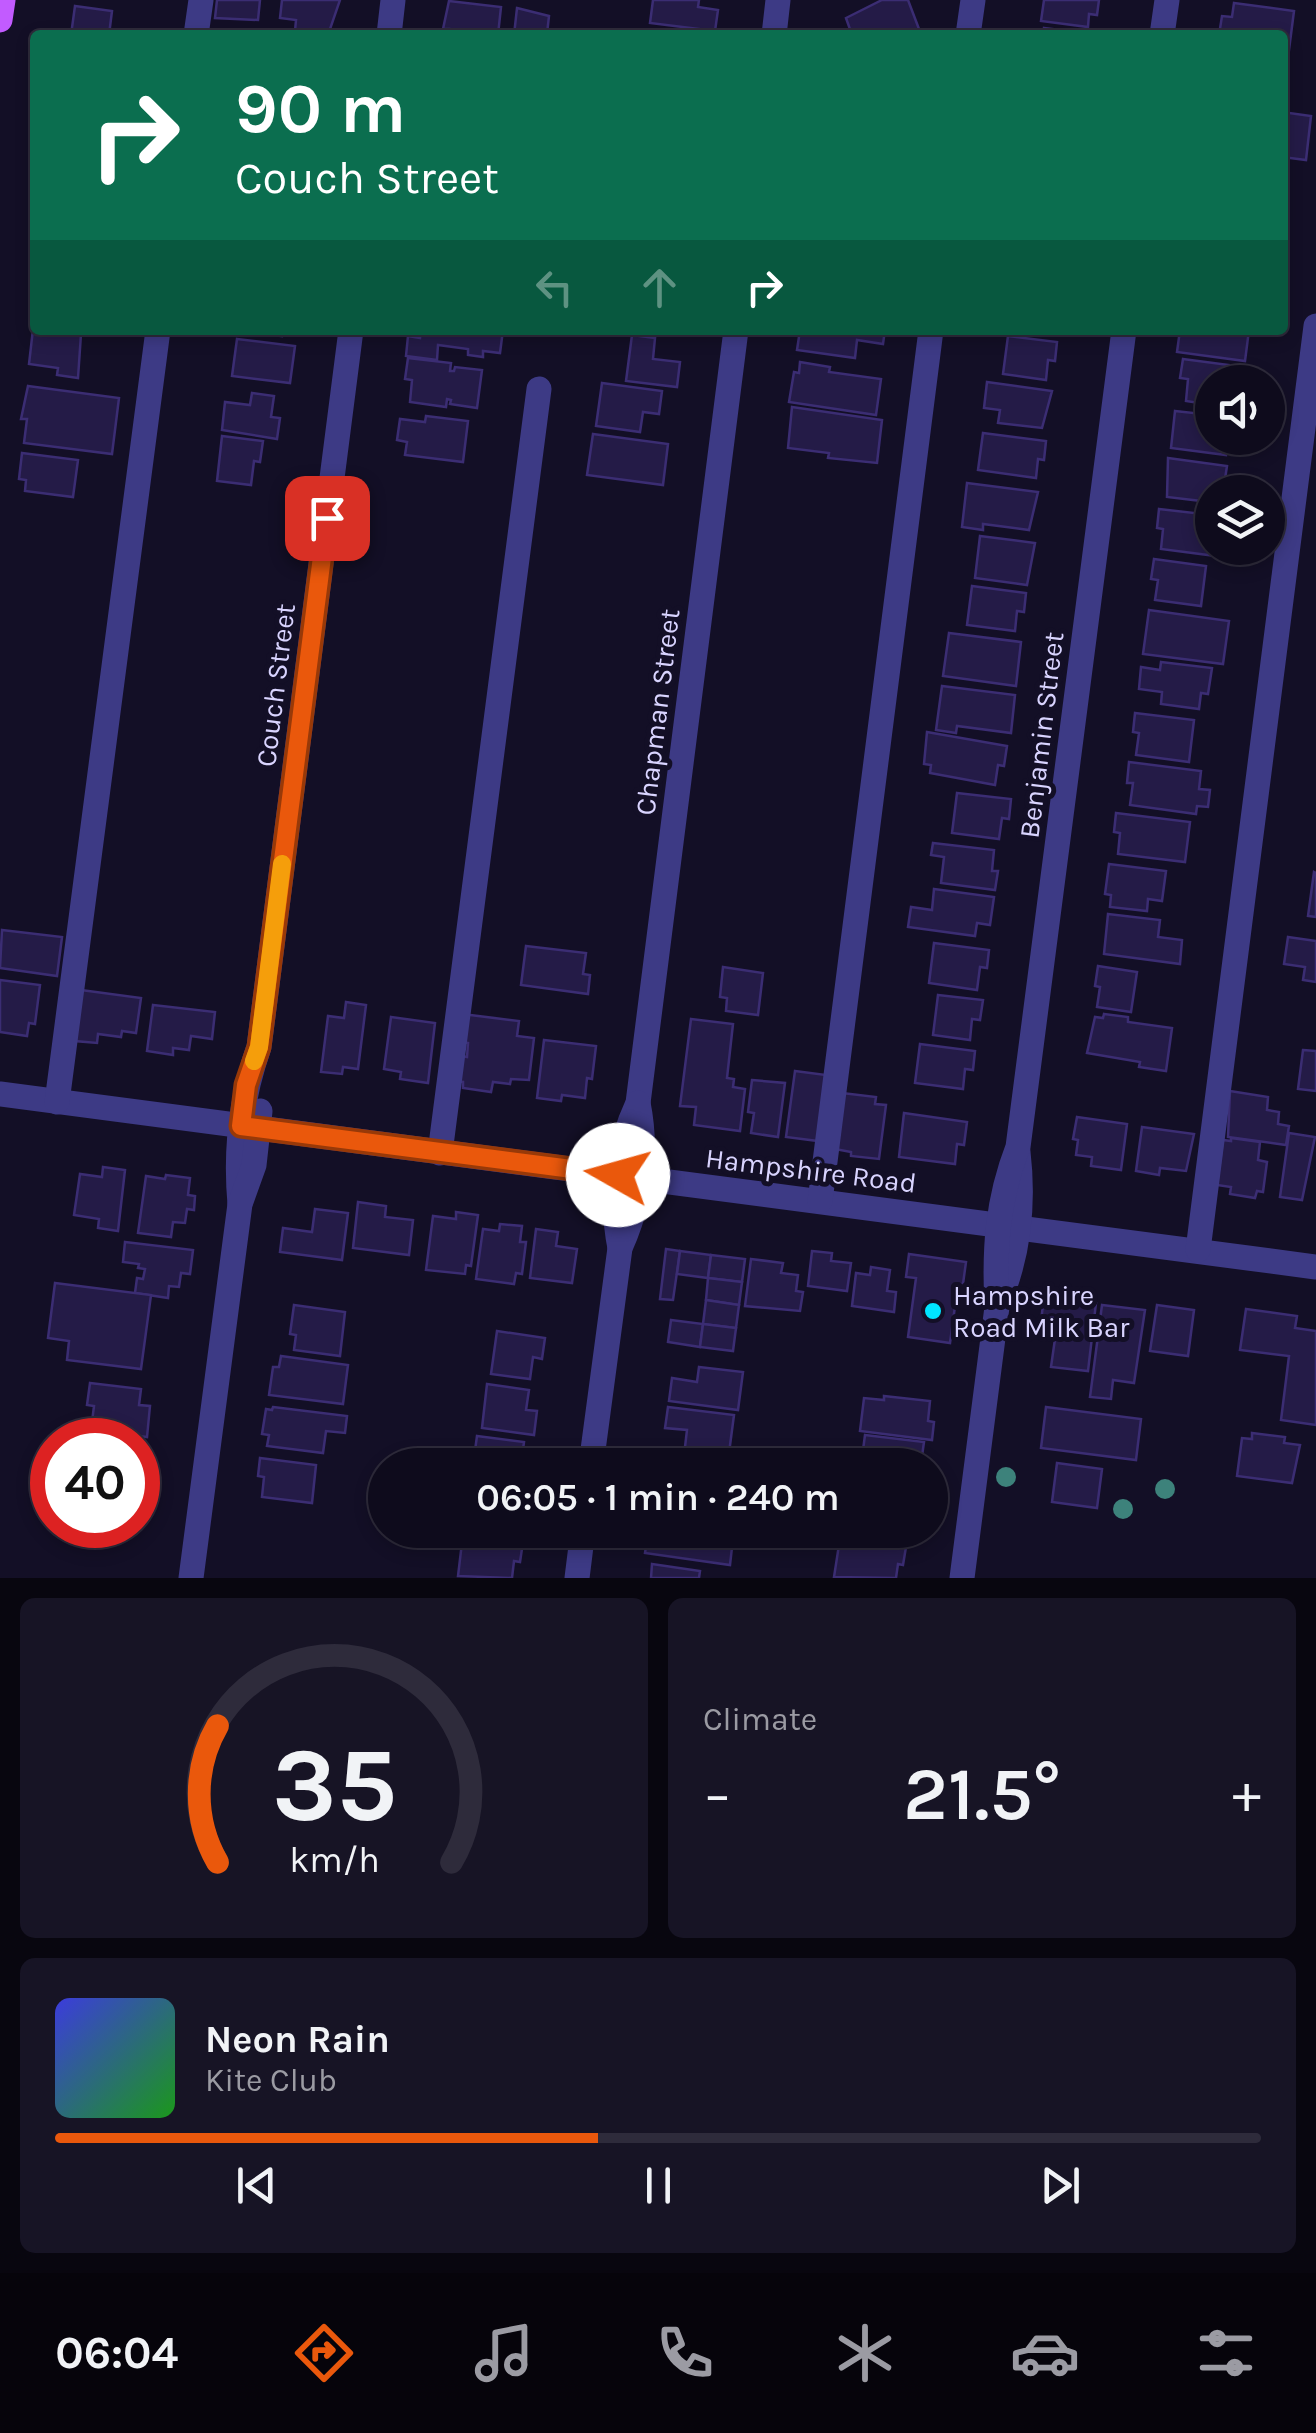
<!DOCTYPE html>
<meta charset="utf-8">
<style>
body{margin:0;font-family:Karla,sans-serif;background:#171425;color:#f1f3f6;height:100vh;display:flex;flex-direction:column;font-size:38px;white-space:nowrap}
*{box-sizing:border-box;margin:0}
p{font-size:32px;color:#9b9ba3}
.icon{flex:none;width:55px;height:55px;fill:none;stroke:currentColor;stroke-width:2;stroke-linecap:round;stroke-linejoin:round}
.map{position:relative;height:1578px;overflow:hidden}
.drawer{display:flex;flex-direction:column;gap:20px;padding:20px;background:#08060f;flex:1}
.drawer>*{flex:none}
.guide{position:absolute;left:30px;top:30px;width:1258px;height:305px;border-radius:10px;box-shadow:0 5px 15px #0003,0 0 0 2px #2e2b3b;background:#0b6e4f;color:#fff;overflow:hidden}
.buttons{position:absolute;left:1195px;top:365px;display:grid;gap:20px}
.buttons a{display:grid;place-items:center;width:90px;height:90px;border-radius:50%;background:#0e0b1c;box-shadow:0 5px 15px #0003,0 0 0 2px #2e2b3b;font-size:50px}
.speed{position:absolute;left:30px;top:1418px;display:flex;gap:20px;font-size:50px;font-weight:700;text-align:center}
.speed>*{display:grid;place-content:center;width:130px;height:130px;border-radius:50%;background:#0e0b1c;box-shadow:0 5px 15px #0003,0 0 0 2px #2e2b3b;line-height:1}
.speed .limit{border:15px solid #d22;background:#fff;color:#111}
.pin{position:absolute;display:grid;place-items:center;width:85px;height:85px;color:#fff;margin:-42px;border-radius:20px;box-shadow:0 5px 15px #0006}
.me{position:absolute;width:110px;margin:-55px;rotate:277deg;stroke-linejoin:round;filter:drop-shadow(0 0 8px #0008)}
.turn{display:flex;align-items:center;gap:35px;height:210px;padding:0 40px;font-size:45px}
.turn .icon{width:130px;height:130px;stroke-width:2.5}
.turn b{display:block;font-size:70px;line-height:85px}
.lanes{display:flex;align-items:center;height:95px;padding:0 40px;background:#0003;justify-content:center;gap:50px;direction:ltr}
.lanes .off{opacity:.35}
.big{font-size:75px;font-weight:600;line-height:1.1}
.drawer .tile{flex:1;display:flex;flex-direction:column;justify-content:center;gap:15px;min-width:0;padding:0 35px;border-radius:15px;background:#171425}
.drawer .dial{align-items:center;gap:0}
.dial svg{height:260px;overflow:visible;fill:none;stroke:#2e2b3b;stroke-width:7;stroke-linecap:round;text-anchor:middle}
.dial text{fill:#f1f3f6;stroke:none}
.song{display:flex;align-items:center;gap:30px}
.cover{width:120px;height:120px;border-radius:15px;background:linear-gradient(135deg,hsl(240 70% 55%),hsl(120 70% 35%))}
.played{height:10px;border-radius:5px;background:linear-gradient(90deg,#ea580c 45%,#2e2b3b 45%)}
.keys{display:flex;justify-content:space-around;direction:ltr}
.heat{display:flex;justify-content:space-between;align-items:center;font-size:55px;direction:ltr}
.drawer .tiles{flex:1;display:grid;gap:20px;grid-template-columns:1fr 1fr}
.tile:last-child{grid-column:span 2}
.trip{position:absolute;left:368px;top:1448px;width:580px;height:100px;border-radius:50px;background:#0e0b1c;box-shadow:0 5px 15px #0003,0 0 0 2px #2e2b3b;font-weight:600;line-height:100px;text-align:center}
.dock{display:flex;height:160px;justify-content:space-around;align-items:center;background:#06040b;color:#9b9ba3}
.dock .icon{width:70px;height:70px}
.dock .selected{color:#ea580c}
.dock b{font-size:45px;color:#f1f3f6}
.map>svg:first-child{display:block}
.building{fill:#241b47;stroke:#3b2d73;stroke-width:2.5}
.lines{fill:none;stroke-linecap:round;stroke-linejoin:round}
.minor{stroke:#3d3a85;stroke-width:25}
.major{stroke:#c25bff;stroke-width:25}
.tree{fill:#3d827b}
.route-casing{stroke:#983908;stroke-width:25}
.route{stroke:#ea580c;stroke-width:18}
.slow{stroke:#f59e0b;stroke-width:18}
.poi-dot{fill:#00e5ff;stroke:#130f26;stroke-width:4}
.labels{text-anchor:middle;stroke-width:10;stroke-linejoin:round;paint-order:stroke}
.street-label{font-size:28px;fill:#d9d4ff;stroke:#130f26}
.poi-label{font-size:28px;fill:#d9d4ff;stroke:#130f26;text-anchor:start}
</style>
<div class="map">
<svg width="1316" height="1578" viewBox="0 0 1316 1578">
<rect width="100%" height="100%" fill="#130f26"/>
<!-- building -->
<g class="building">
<path d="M217 0H260L258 20 215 18Z"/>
<path d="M282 0H340L328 35 295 31 296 20 280 18Z"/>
<path d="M653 0H699L698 7 718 10 715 31 650 23Z"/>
<path d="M882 0H908L919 29 902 35H852L846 18Z"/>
<path d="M1044 0H1099L1097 15 1089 14 1088 27 1041 21Z"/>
<path d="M449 1 501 7 498 35H448L449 29H443Z"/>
<path d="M1234 3 1294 11 1289 50 1282 49V35H1219L1222 16 1232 17Z"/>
<path d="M75 6 112 11 109 35H71Z"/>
<path d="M517 8 549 16 547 34 555 35H514Z"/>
<path d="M1044 28 1094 34V35H1043Z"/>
<path d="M1282 112 1311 116 1306 160 1282 157Z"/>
<path d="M33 329 81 334 78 378 57 375 58 368 29 364Z"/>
<path d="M230 330H283L282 336Z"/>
<path d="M421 330H503L500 353 483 351V357L468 355V349L438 345 437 360 406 356 408 336 420 338Z"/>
<path d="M800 330H885L883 344 857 340 855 358 797 350Z"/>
<path d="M1180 330H1249L1245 361 1177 352Z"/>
<path d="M632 335 655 338 653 359 680 362 677 387 626 381Z"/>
<path d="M1008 336 1057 342 1055 361 1048 360 1046 380 1003 374Z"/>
<path d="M237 339 295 346 290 383 232 376Z"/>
<path d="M408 358 451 363 450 371H454L455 367 482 370 477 408 450 404 451 400 447 399 446 407 410 402 412 380 405 379Z"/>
<path d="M1183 359 1229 365 1227 382H1212V405L1186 401 1188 379 1180 378Z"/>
<path d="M800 362 830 367 829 372 881 379 876 415 789 402 794 372 799 373Z"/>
<path d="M987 382 1052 391 1042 428 998 423 1000 410 984 408Z"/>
<path d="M602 383 662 391 659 414 643 412 640 432 596 426Z"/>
<path d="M28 386 119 398 112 454 24 443 27 419H21Z"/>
<path d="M252 393 274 396 271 417 280 418 277 439 222 430 225 402 250 405Z"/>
<path d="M792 407 882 420 877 463 828 458 829 453 788 448Z"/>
<path d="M1175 411 1212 415V438H1228L1226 455 1171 448Z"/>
<path d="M426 416 468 421 463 462 405 455 407 442 397 440 400 419 425 422Z"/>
<path d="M983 433 1046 441 1044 460 1038 459 1036 478 978 470Z"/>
<path d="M593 434 668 444 663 485 587 475Z"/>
<path d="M222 436 263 441 260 462 254 461 251 485 217 481Z"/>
<path d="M22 453 78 460 73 497 25 491 26 480 19 479Z"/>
<path d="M1168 458 1227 466 1223 492 1211 491 1210 502 1167 497Z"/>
<path d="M967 483 1038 492 1029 530 983 524V530L962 527Z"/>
<path d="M1159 509 1212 515V548H1217L1216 556 1161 549 1163 529 1157 528Z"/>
<path d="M980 536 1035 543 1027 585 975 578Z"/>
<path d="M1154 559 1206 566 1201 606 1155 600 1158 580 1151 579Z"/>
<path d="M972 586 1026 593 1024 612 1017 611 1015 631 967 625Z"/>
<path d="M1149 610 1229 621 1223 664 1143 654Z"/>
<path d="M949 633 1021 642 1016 686 943 676Z"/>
<path d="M1161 662 1212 668 1208 694 1201 693 1199 709 1161 704 1162 692 1139 689 1141 667 1160 670Z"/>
<path d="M942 686 1015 695 1011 733 957 726 956 733 936 730Z"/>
<path d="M1135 713 1194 720 1189 762 1136 755 1139 733 1133 732Z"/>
<path d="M927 732 1007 746 1004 766 998 765 995 785 930 773 931 765 924 764Z"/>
<path d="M1129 762 1201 771 1199 789 1210 790 1208 807 1197 806 1196 814 1130 805 1133 783H1127Z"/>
<path d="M957 793 1011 799 1009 819 1002 818 999 839 952 833Z"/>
<path d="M1116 813 1190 822 1185 862 1118 854 1120 833 1114 832Z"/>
<path d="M933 843 994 850 992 871H998L995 890 941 883 944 857 931 855Z"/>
<path d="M1109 864 1166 871 1162 901 1148 899 1147 911 1110 907 1111 895 1105 894Z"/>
<path d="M1314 872 1316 873V917L1308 916Z"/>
<path d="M934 889 994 897 990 925 977 923 975 936 908 927 911 907 932 910Z"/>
<path d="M1108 914 1160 920 1158 937 1182 940 1180 964 1104 954Z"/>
<path d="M2 930 62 937 57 976 0 968Z"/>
<path d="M1288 937 1316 941V982L1303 980 1305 967 1284 964Z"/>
<path d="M934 943 989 950 987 968 980 967 977 990 929 983Z"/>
<path d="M526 946 586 953 583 974 590 975 588 994 521 985Z"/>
<path d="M1098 966 1137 972 1131 1012 1097 1007 1100 987 1095 986Z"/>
<path d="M723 967 763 973 758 1015 726 1011 727 998 720 997Z"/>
<path d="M0 980 40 985 35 1024 29 1023 27 1036 0 1032Z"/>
<path d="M81 990 141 998 136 1033 122 1031 121 1037 98 1034 97 1043 75 1041Z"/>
<path d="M938 995 983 1000 980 1020 972 1019 970 1040 933 1035Z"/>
<path d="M346 1002 366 1005 358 1069 343 1067 342 1074 321 1072 328 1016 344 1018Z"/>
<path d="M153 1005 215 1012 212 1039 191 1036 189 1050 173 1048V1055L147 1051Z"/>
<path d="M462 1014 519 1021 517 1036 534 1038 529 1080 511 1079 510 1084 493 1082 491 1092 463 1088V1082L453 1081 456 1055 467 1057 468 1043 458 1041Z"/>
<path d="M1104 1014 1128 1017V1022L1172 1028 1166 1071 1139 1067 1140 1062 1087 1053 1095 1017 1103 1018Z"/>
<path d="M391 1017 435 1023 428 1083 400 1079 401 1072 384 1069Z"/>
<path d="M691 1019 733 1024 727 1078 734 1079 733 1087 745 1089 740 1131 694 1125 696 1107 680 1106Z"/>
<path d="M544 1040 596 1046 592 1079 587 1078 585 1098 562 1095 561 1101 537 1098Z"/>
<path d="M920 1044 975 1051 973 1070 965 1069 963 1089 915 1083Z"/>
<path d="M1303 1050 1316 1051V1091L1298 1089Z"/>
<path d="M795 1071 826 1075 818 1141 786 1137Z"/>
<path d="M752 1080 785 1083 778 1137 751 1133 754 1113 748 1112Z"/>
<path d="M1230 1091 1268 1097 1267 1110 1279 1112 1278 1124 1289 1126 1286 1145 1228 1137Z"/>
<path d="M842 1093 876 1097 875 1104 886 1105 879 1159 851 1156V1152L835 1149Z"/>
<path d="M904 1113 967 1122 964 1145 957 1144 955 1164 899 1157Z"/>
<path d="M1077 1117 1127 1124 1121 1170 1091 1166 1092 1157 1076 1155 1078 1140 1073 1139Z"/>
<path d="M1142 1127 1194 1134 1186 1171 1160 1168 1159 1175 1136 1171Z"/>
<path d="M1289 1133 1315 1137 1302 1200 1280 1197Z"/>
<path d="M1231 1138 1260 1142 1258 1160 1267 1162 1263 1192 1257 1191 1255 1198 1230 1194 1231 1187 1217 1185 1223 1140 1231 1141Z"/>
<path d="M103 1167 125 1170 118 1231 98 1228 99 1219 74 1215 80 1174 102 1177Z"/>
<path d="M166 1175 190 1178 188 1195 195 1196 194 1210 187 1209 185 1223 173 1222 171 1237 138 1233 146 1176 165 1179Z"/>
<path d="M358 1202 386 1206 385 1217 413 1220 409 1255 353 1248Z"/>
<path d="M315 1209 348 1213 342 1260 280 1252 283 1228 312 1232Z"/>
<path d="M456 1212 478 1215 471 1266 466 1265 465 1274 426 1270 433 1216 456 1219Z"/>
<path d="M500 1224 522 1226 520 1242H526L522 1274 516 1273 514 1284 476 1279 483 1229 499 1231Z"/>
<path d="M536 1229 558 1232 556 1246 577 1249 572 1283 530 1278Z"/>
<path d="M125 1242 193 1250 190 1274 181 1273 179 1287 169 1286 168 1298 135 1293 137 1278 143 1279 145 1269 138 1268 139 1264 123 1262Z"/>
<path d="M666 1249 680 1251 673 1300 660 1299Z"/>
<path d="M680 1251 711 1255 708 1278 677 1274Z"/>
<path d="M812 1251 832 1253 831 1261 851 1263 847 1291 808 1286Z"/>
<path d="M909 1254 966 1262 963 1284H958L950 1343 908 1337 916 1278 906 1277Z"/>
<path d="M711 1255 745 1259 742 1282 708 1278Z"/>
<path d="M751 1259 783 1263 781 1273 798 1275 796 1291 803 1292 800 1311 745 1306Z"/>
<path d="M871 1267 890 1270 887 1291 896 1292 894 1312 852 1306 856 1273 870 1275Z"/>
<path d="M708 1278 742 1282 739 1305 706 1300Z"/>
<path d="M55 1283 151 1295 141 1369 67 1360 69 1341 48 1338Z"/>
<path d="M1044 1296 1096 1303 1088 1371 1051 1367 1056 1332 1040 1330Z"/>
<path d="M706 1300 739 1305 736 1328 703 1324Z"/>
<path d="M294 1305 345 1312 340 1356 294 1350 296 1335 290 1334Z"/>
<path d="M1102 1305 1145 1310 1134 1383 1113 1380 1111 1399 1090 1397Z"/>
<path d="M1157 1305 1194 1310 1188 1356 1150 1351Z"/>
<path d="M1246 1309 1297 1316 1295 1328 1316 1331V1425L1281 1420 1289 1356 1240 1350Z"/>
<path d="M671 1320 703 1324 700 1347 668 1342Z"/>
<path d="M703 1324 736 1328 733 1351 700 1347Z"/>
<path d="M497 1331 545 1338 542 1359 533 1357 530 1379 491 1374Z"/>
<path d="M281 1356 348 1365 343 1404 269 1395 273 1367H279Z"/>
<path d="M699 1367 743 1372 738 1410 669 1401 672 1378 697 1382Z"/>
<path d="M90 1383 141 1389 139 1405 150 1406 147 1437 91 1430 94 1406 87 1405Z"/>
<path d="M487 1384 529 1390 526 1410 537 1411 534 1435 482 1428Z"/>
<path d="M884 1396 930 1401 928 1421 934 1422 932 1440 860 1431 864 1398 884 1400Z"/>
<path d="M273 1407 347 1416 345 1433 326 1431 323 1453 267 1446 269 1435 262 1434 266 1409 272 1410Z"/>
<path d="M668 1407 734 1415 729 1453 685 1447 687 1430 665 1428Z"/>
<path d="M1046 1407 1141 1419 1136 1460 1041 1448Z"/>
<path d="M1252 1433 1285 1437 1284 1443 1300 1445 1292 1483 1237 1476 1242 1438 1252 1439Z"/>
<path d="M865 1435 924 1442 921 1463 896 1460V1465H861Z"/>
<path d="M477 1436 524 1442 521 1465H473Z"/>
<path d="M51 1443 52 1444V1499L42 1498Z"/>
<path d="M260 1458 316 1465 312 1503 262 1497 264 1477 258 1476Z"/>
<path d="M661 1458 719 1465H660Z"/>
<path d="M1057 1463 1102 1469 1097 1508 1052 1502Z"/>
<path d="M480 1530H520L519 1540 488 1536V1531Z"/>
<path d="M655 1530H734L730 1565 645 1553 648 1533 654 1534Z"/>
<path d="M841 1532 907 1541 903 1565 898 1564 896 1578 834 1577Z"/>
<path d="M463 1534 523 1542 520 1562 514 1561 512 1578 458 1576Z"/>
<path d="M652 1564 700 1571 699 1578H651Z"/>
</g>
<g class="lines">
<!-- minor -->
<g class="minor">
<path d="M196 35 201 0"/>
<path d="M389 35 393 0"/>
<path d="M774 35 778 0"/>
<path d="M968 35 973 0"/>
<path d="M1162 35 1167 0"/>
<path d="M0 1094 1316 1267"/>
<path d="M57 1102 158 330"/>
<path d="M440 1153 539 389"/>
<path d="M820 1201 931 330"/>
<path d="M240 1204C235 1149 241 1098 259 1047L351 330"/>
<path d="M620 1248C610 1199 617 1148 638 1103L736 330"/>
<path d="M1198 1250 1316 326"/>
<path d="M1000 1299C1019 1252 1024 1203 1018 1152"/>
<path d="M591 1465 620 1248C641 1201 648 1153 638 1103"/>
<path d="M191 1578 240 1204 254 1165 260 1111"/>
<path d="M577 1578 583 1530"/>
<path d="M962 1578 997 1307C994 1250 997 1201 1018 1147L1124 330"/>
</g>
<!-- major -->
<path class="major" d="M0 20 3 0"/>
</g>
<!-- trees -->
<g class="tree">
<circle cx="1006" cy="1477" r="10"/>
<circle cx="1165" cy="1489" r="10"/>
<circle cx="1123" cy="1509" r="10"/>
</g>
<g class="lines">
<defs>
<path id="route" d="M327 518 259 1047 246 1085 241 1126 618 1175"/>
</defs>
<!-- route casing -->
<use href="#route" class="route-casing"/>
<!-- route -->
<use href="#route" class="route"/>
<!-- slow -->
<path class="slow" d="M254 1061 259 1047 282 864"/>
</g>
<!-- markers -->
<circle class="poi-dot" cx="933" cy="1311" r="10"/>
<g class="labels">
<!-- street labels -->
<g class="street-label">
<text transform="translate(275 685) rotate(-83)" y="10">Couch Street</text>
<text transform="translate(657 712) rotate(-83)" y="10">Chapman Street</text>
<text transform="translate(1041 735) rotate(-83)" y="10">Benjamin Street</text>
<text transform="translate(811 1170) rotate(7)" y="10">Hampshire Road</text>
</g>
<!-- poi labels -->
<g class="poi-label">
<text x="953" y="1305">Hampshire<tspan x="953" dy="32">Road Milk Bar</tspan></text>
</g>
</g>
</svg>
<div class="buttons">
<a><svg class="icon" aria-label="sound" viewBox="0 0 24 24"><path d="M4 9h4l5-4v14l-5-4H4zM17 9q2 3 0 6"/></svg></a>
<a><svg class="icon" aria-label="layers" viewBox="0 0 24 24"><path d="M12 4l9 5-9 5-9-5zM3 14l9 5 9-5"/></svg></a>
</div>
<div class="speed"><div class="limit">40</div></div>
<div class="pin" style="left:327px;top:518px;background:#d93025"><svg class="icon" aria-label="arrive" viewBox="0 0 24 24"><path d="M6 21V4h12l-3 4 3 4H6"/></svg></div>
<svg class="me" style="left:618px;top:1175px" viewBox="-20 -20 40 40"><circle r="19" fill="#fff"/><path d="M0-13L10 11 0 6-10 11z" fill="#ea580c"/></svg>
<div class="trip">06:05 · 1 min · 240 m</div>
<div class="guide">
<div class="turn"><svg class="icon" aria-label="right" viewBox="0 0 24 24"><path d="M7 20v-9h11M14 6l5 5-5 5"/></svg><div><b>90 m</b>Couch Street</div></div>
<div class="lanes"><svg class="icon off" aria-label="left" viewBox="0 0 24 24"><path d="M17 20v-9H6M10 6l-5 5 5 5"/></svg><svg class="icon off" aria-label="ahead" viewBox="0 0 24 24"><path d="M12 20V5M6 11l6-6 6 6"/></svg><svg class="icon" aria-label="right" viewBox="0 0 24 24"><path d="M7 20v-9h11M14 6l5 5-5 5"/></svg></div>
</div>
</div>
<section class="drawer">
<div class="tiles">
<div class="tile dial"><svg viewBox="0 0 100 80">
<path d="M14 69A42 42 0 1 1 86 69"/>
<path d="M14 69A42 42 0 0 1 14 27" stroke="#ea580c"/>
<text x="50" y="56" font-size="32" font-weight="700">35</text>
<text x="50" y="72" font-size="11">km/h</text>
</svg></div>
<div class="tile"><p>Climate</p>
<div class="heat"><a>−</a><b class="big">21.5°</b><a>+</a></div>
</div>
<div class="tile">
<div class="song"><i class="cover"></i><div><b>Neon Rain</b><p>Kite Club</p></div></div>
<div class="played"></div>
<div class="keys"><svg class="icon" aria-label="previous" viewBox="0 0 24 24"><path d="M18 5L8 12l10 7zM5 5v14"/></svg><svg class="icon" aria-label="pause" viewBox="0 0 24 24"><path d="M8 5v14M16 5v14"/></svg><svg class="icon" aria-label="next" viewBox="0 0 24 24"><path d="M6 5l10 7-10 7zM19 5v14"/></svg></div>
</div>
</div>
</section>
<nav class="dock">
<b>06:04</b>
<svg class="icon selected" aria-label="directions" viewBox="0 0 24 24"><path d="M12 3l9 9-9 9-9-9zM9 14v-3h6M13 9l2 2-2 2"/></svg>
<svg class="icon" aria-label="music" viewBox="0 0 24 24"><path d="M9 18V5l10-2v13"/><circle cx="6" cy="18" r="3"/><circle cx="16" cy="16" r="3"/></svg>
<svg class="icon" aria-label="phone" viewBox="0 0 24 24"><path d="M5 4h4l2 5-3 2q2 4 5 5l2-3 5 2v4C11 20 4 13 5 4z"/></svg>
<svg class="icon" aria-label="climate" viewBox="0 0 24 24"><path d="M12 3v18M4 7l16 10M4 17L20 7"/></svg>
<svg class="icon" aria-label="car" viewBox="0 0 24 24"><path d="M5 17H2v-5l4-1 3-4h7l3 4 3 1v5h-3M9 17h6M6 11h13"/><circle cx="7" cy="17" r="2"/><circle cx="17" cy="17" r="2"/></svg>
<svg class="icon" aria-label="filters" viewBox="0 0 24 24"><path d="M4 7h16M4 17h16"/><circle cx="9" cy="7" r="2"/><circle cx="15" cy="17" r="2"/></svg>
</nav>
